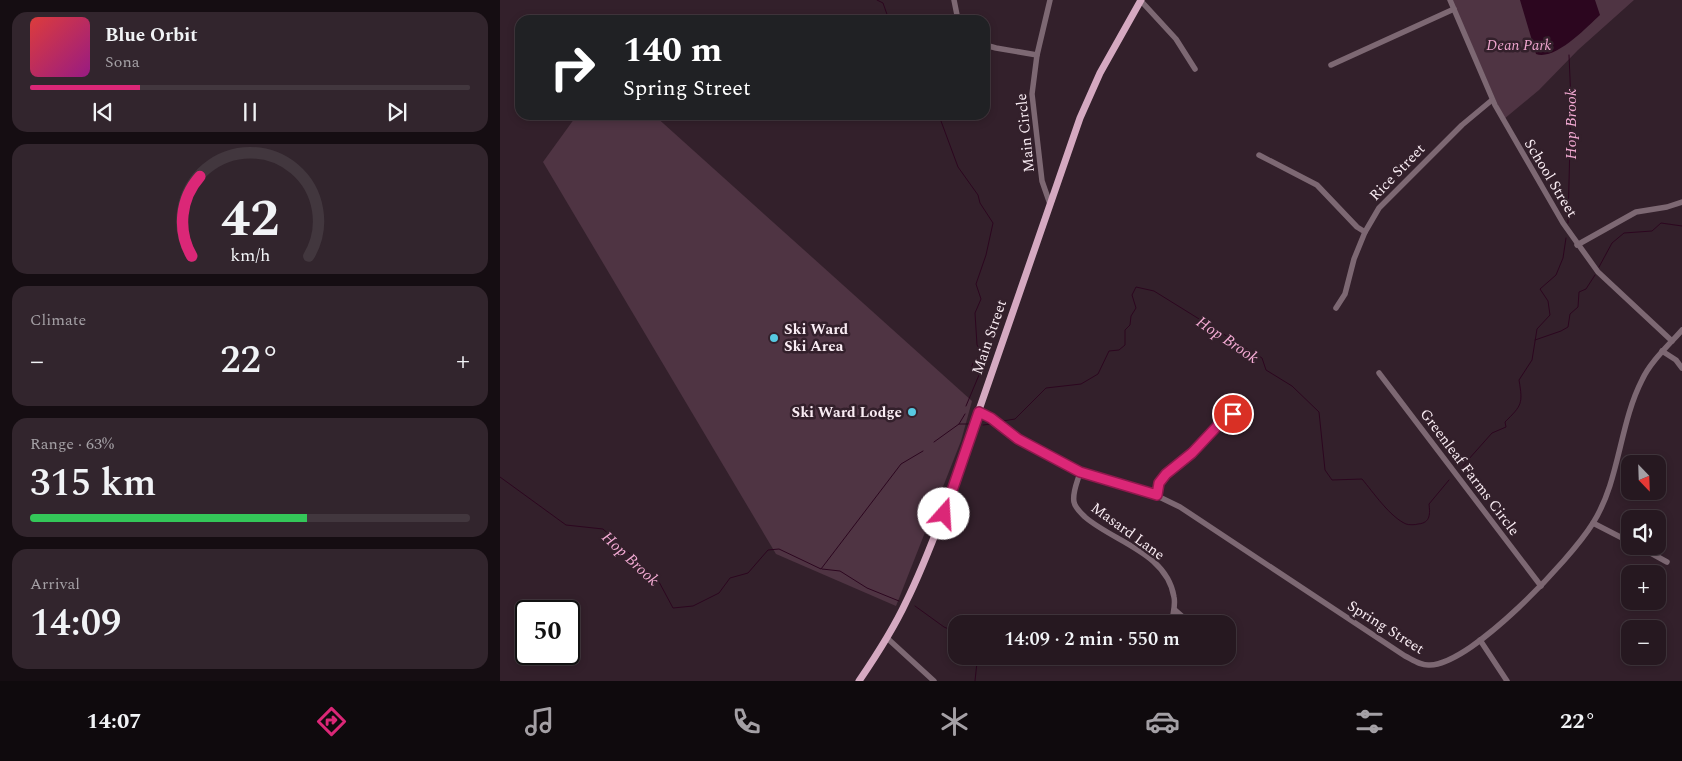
<!DOCTYPE html>
<meta charset="utf-8">
<style>
body{margin:0;font-family:Spectral,serif;background:#32252d;color:#f1f3f6;height:100vh;display:flex;flex-direction:column;font-size:19px;white-space:nowrap}
*{box-sizing:border-box;margin:0}
p{font-size:16px;color:#a4a0a5}
.icon{flex:none;width:28px;height:28px;fill:none;stroke:currentColor;stroke-width:2;stroke-linecap:round;stroke-linejoin:round}
.map{position:relative;flex:1;overflow:hidden}
.drawer{display:flex;flex-direction:column;gap:12px;padding:12px;background:#150d12;width:500px}
.drawer>*{flex:none}
.top-card{position:absolute;left:15px;top:15px;width:475px;height:105px;border-radius:15px;box-shadow:0 2px 8px #0003,0 0 0 1px #42373e;background:#202124;color:#fff;overflow:hidden}
.needle{width:32px;rotate:157deg}
.buttons{position:absolute;left:1121px;top:455px;display:grid;gap:10px}
.buttons a{display:grid;place-items:center;width:45px;height:45px;border-radius:10px;background:#261820;box-shadow:0 2px 8px #0003,0 0 0 1px #42373e;font-size:25px}
.speed{position:absolute;left:15px;top:600px;display:flex;gap:10px;font-size:25px;font-weight:700;text-align:center}
.speed>*{display:grid;place-content:center;width:65px;height:65px;border-radius:50%;background:#261820;box-shadow:0 2px 8px #0003,0 0 0 1px #42373e;line-height:1}
.speed .limit{border:2px solid #111;border-radius:8px;background:#fff;color:#111}
.pin{position:absolute;display:grid;place-items:center;width:42px;height:42px;color:#fff;margin:-21px;border:2px solid #fff;border-radius:50%;box-shadow:0 1px 5px #0007}
.me{position:absolute;width:55px;margin:-28px;rotate:19deg;stroke-linejoin:round;filter:drop-shadow(0 0 4px #0008)}
.turn{display:flex;align-items:center;gap:18px;height:105px;padding:0 25px;font-size:22px}
.turn .icon{width:65px;height:65px;stroke-width:2.5}
.turn b{display:block;font-size:35px;line-height:42px}
.big{font-size:38px;font-weight:600;line-height:1.1}
.drawer .card{flex:1;display:flex;flex-direction:column;justify-content:center;gap:8px;min-width:0;padding:0 18px;border-radius:15px;background:#32252d}
.drawer .dial{align-items:center;gap:0}
.dial svg{height:130px;overflow:visible;fill:none;stroke:#42373e;stroke-width:7;stroke-linecap:round;text-anchor:middle}
.dial text{fill:#f1f3f6;stroke:none}
.song{display:flex;align-items:center;gap:15px}
.cover{width:60px;height:60px;border-radius:8px;background:linear-gradient(135deg,hsl(0 70% 55%),hsl(310 70% 35%))}
.played{height:5px;border-radius:2px;background:linear-gradient(90deg,#db2777 25%,#42373e 25%)}
.keys{display:flex;justify-content:space-around;direction:ltr}
.heat{display:flex;justify-content:space-between;align-items:center;font-size:28px;direction:ltr}
.charge{height:8px;border-radius:4px;background:linear-gradient(90deg,#34c759 63%,#42373e 0)}
.trip{position:absolute;left:448px;top:615px;width:288px;height:50px;border-radius:15px;background:#261820;box-shadow:0 2px 8px #0003,0 0 0 1px #42373e;font-weight:600;line-height:50px;text-align:center}
.menu{display:flex;height:80px;justify-content:space-around;align-items:center;background:#0f0a0d;color:#a4a0a5}
.menu .icon{width:35px;height:35px}
.menu .active{color:#db2777}
.menu b{font-size:22px;color:#f1f3f6}
main{display:flex;flex:1;min-height:0}
.map>svg:first-child{display:block}
.green{fill:#4f3443}
.water{fill:#2c061f}
.lines{fill:none;stroke-linecap:round;stroke-linejoin:round}
.stream{stroke:#2c061f;stroke-width:1}
.minor{stroke:#7d6873;stroke-width:5.5}
.major{stroke:#d5a9c1;stroke-width:7}
.route-casing{stroke:#8e194d;stroke-width:12}
.route{stroke:#db2777;stroke-width:9}
.poi-dot{fill:#57c9e2;stroke:#33202b;stroke-width:2}
.labels{text-anchor:middle;stroke-width:5;stroke-linejoin:round;paint-order:stroke}
.park-label{font-size:15px;font-style:italic;fill:#eea5ce;stroke:#33202b}
.street-label{font-size:15px;fill:#f9ecf3;stroke:#33202b}
.poi-label{font-size:15px;font-weight:bold;fill:#f9ecf3;stroke:#33202b;text-anchor:start}
.water-label{font-size:16px;font-style:italic;fill:#f4abd4;stroke:#33202b}
</style>
<main>
<section class="drawer">
<div class="card">
<div class="song"><i class="cover"></i><div><b>Blue Orbit</b><p>Sona</p></div></div>
<div class="played"></div>
<div class="keys"><svg class="icon" aria-label="previous" viewBox="0 0 24 24"><path d="M18 5L8 12l10 7zM5 5v14"/></svg><svg class="icon" aria-label="pause" viewBox="0 0 24 24"><path d="M8 5v14M16 5v14"/></svg><svg class="icon" aria-label="next" viewBox="0 0 24 24"><path d="M6 5l10 7-10 7zM19 5v14"/></svg></div>
</div>
<div class="card dial"><svg viewBox="0 0 100 80">
<path d="M14 69A42 42 0 1 1 86 69"/>
<path d="M14 69A42 42 0 0 1 19 20" stroke="#db2777"/>
<text x="50" y="56" font-size="32" font-weight="700">42</text>
<text x="50" y="72" font-size="11">km/h</text>
</svg></div>
<div class="card"><p>Climate</p>
<div class="heat"><a>−</a><b class="big">22°</b><a>+</a></div>
</div>
<div class="card"><p>Range · 63%</p><b class="big">315 km</b><div class="charge"></div></div>
<div class="card"><p>Arrival</p><b class="big">14:09</b></div>
</section>
<div class="map">
<svg width="1182" height="681" viewBox="0 0 1182 681">
<rect width="100%" height="100%" fill="#33202b"/>
<!-- green -->
<g class="green">
<path d="M952 0H1134L1078 50 1039 90 1004 119Z"/>
<path d="M77 115H154L472 401 461 441 396 606 276 554 43 162Z"/>
</g>
<!-- water -->
<path class="water" d="M1020 0H1095L1100 15C1087 27 1055 61 1036 54Z"/>
<g class="lines">
<!-- stream -->
<g class="stream">
<path d="M377 0 383 3 389 20"/>
<path d="M435 115 441 121 458 167 478 195 480 203 493 223 486 255 476 284 481 299 475 313 477 345 482 353 473 363 471 369 479 375 466 406"/>
<path d="M1068 223 1071 101 1069 55"/>
<path d="M1099 267 1112 243 1124 233 1152 231 1161 223 1182 226"/>
<path d="M1035 340 1061 331 1068 327 1070 314 1078 307 1079 292 1086 289 1095 275"/>
<path d="M503 421 515 419 546 388 581 384 598 374 609 351 619 350 625 345V330L630 325 631 316 636 308 632 295 636 287 654 291 762 358 766 370 792 386 819 412 825 470 832 480 862 479C873 492 890 517 906 524 909 525 915 525 918 524 931 523 930 513 929 504L949 480"/>
<path d="M459 424 465 414"/>
<path d="M483 425 491 424"/>
<path d="M434 442 459 424H469"/>
<path d="M960 469 992 433 1006 427 1005 422C1022 405 1023 404 1019 380L1032 360 1037 329 1050 315 1048 301 1040 289 1056 275 1063 258 1066 238"/>
<path d="M0 477 66 525 103 529 158 580 173 608 193 606 219 593 230 578 248 573 268 550 279 549 321 569 401 464 423 451"/>
<path d="M322 569 340 571 367 588 399 601"/>
<path d="M415 606 444 627 456 632"/>
<path d="M474 656 477 662 475 681"/>
</g>
<!-- minor -->
<g class="minor">
<path d="M454 0 458 20"/>
<path d="M950 0 995 105 1063 223 1098 272 1172 341"/>
<path d="M641 1 676 39 695 69"/>
<path d="M485 45 496 48 537 55"/>
<path d="M831 65 954 9"/>
<path d="M759 155 817 185 857 227 865 232"/>
<path d="M550 204 542 181 532 94 537 55 550 0"/>
<path d="M1077 245 1136 212 1167 207 1182 202"/>
<path d="M836 308 845 294 854 259 865 232 879 208 962 125 992 100"/>
<path d="M1162 351 1176 360 1182 368"/>
<path d="M879 373 1041 586"/>
<path d="M479 412 491 418 518 439 580 472 609 482 647 491 680 507 905 656C913 660 921 666 930 665 973 663 1070 560 1093 523 1120 480 1119 425 1142 380 1151 361 1168 346 1182 330"/>
<path d="M580 472C578 481 572 492 574 502 575 508 581 513 585 517 614 542 667 553 674 597 676 606 672 615 672 624"/>
<path d="M657 495 659 483 666 473 692 453 722 421 730 415 743 411"/>
<path d="M1093 523 1130 542"/>
<path d="M1138 546 1167 562"/>
<path d="M675 610 683 617 686 624"/>
<path d="M387 638 434 681"/>
<path d="M980 640 1007 681"/>
</g>
<!-- major -->
<path class="major" d="M359 681C376 656 393 630 406 602 420 574 432 543 443 514L580 118 600 73 641 0"/>
</g>
<g class="lines">
<defs>
<path id="route" d="M444 514 479 412 491 418 518 439 580 472 657 495 659 483 666 474 692 453 722 421 733 414"/>
</defs>
<!-- route casing -->
<use href="#route" class="route-casing"/>
<!-- route -->
<use href="#route" class="route"/>
</g>
<!-- markers -->
<g class="poi-dot">
<circle cx="274" cy="338" r="5"/>
<circle cx="412" cy="412" r="5"/>
</g>
<g class="labels">
<!-- park labels -->
<g class="park-label">
<text x="1019" y="50">Dean Park</text>
</g>
<!-- street labels -->
<g class="street-label">
<text transform="translate(525 133) rotate(-96)" y="5">Main Circle</text>
<text transform="translate(897 172) rotate(-46)" y="5">Rice Street</text>
<text transform="translate(1051 178) rotate(59)" y="5">School Street</text>
<text transform="translate(489 337) rotate(-71)" y="5">Main Street</text>
<text transform="translate(970 472) rotate(53)" y="5">Greenleaf Farms Circle</text>
<text transform="translate(628 531) rotate(36)" y="5">Masard Lane</text>
<text transform="translate(886 627) rotate(32)" y="5">Spring Street</text>
</g>
<!-- poi labels -->
<g class="poi-label">
<text x="284" y="334">Ski Ward<tspan x="284" dy="17">Ski Area</tspan></text>
<text x="402" y="417" text-anchor="end">Ski Ward Lodge</text>
</g>
<!-- water labels -->
<g class="water-label">
<text transform="translate(1070 124) rotate(-90)" y="6">Hop Brook</text>
<text transform="translate(728 339) rotate(34)" y="6">Hop Brook</text>
<text transform="translate(131 558) rotate(43)" y="6">Hop Brook</text>
</g>
</g>
</svg>
<div class="buttons">
<a><svg class="needle" viewBox="-14 -14 28 28"><path d="M0-13l5 13h-10z" fill="#e53935"/><path d="M0 13l5-13h-10z" fill="#a4a0a5"/></svg></a>
<a><svg class="icon" aria-label="sound" viewBox="0 0 24 24"><path d="M4 9h4l5-4v14l-5-4H4zM17 9q2 3 0 6"/></svg></a>
<a>+</a>
<a>−</a>
</div>
<div class="speed"><div class="limit">50</div></div>
<div class="pin" style="left:733px;top:414px;background:#d93025"><svg class="icon" aria-label="arrive" viewBox="0 0 24 24"><path d="M6 21V4h12l-3 4 3 4H6"/></svg></div>
<svg class="me" style="left:444px;top:514px" viewBox="-20 -20 40 40"><circle r="19" fill="#fff"/><path d="M0-13L10 11 0 6-10 11z" fill="#db2777"/></svg>
<div class="trip">14:09 · 2 min · 550 m</div>
<div class="top-card">
<div class="turn"><svg class="icon" aria-label="right" viewBox="0 0 24 24"><path d="M7 20v-9h11M14 6l5 5-5 5"/></svg><div><b>140 m</b>Spring Street</div></div>
</div>
</div>
</main>
<nav class="menu">
<b>14:07</b>
<svg class="icon active" aria-label="directions" viewBox="0 0 24 24"><path d="M12 3l9 9-9 9-9-9zM9 14v-3h6M13 9l2 2-2 2"/></svg>
<svg class="icon" aria-label="music" viewBox="0 0 24 24"><path d="M9 18V5l10-2v13"/><circle cx="6" cy="18" r="3"/><circle cx="16" cy="16" r="3"/></svg>
<svg class="icon" aria-label="phone" viewBox="0 0 24 24"><path d="M5 4h4l2 5-3 2q2 4 5 5l2-3 5 2v4C11 20 4 13 5 4z"/></svg>
<svg class="icon" aria-label="climate" viewBox="0 0 24 24"><path d="M12 3v18M4 7l16 10M4 17L20 7"/></svg>
<svg class="icon" aria-label="car" viewBox="0 0 24 24"><path d="M5 17H2v-5l4-1 3-4h7l3 4 3 1v5h-3M9 17h6M6 11h13"/><circle cx="7" cy="17" r="2"/><circle cx="17" cy="17" r="2"/></svg>
<svg class="icon" aria-label="filters" viewBox="0 0 24 24"><path d="M4 7h16M4 17h16"/><circle cx="9" cy="7" r="2"/><circle cx="15" cy="17" r="2"/></svg>
<b>22°</b>
</nav>
